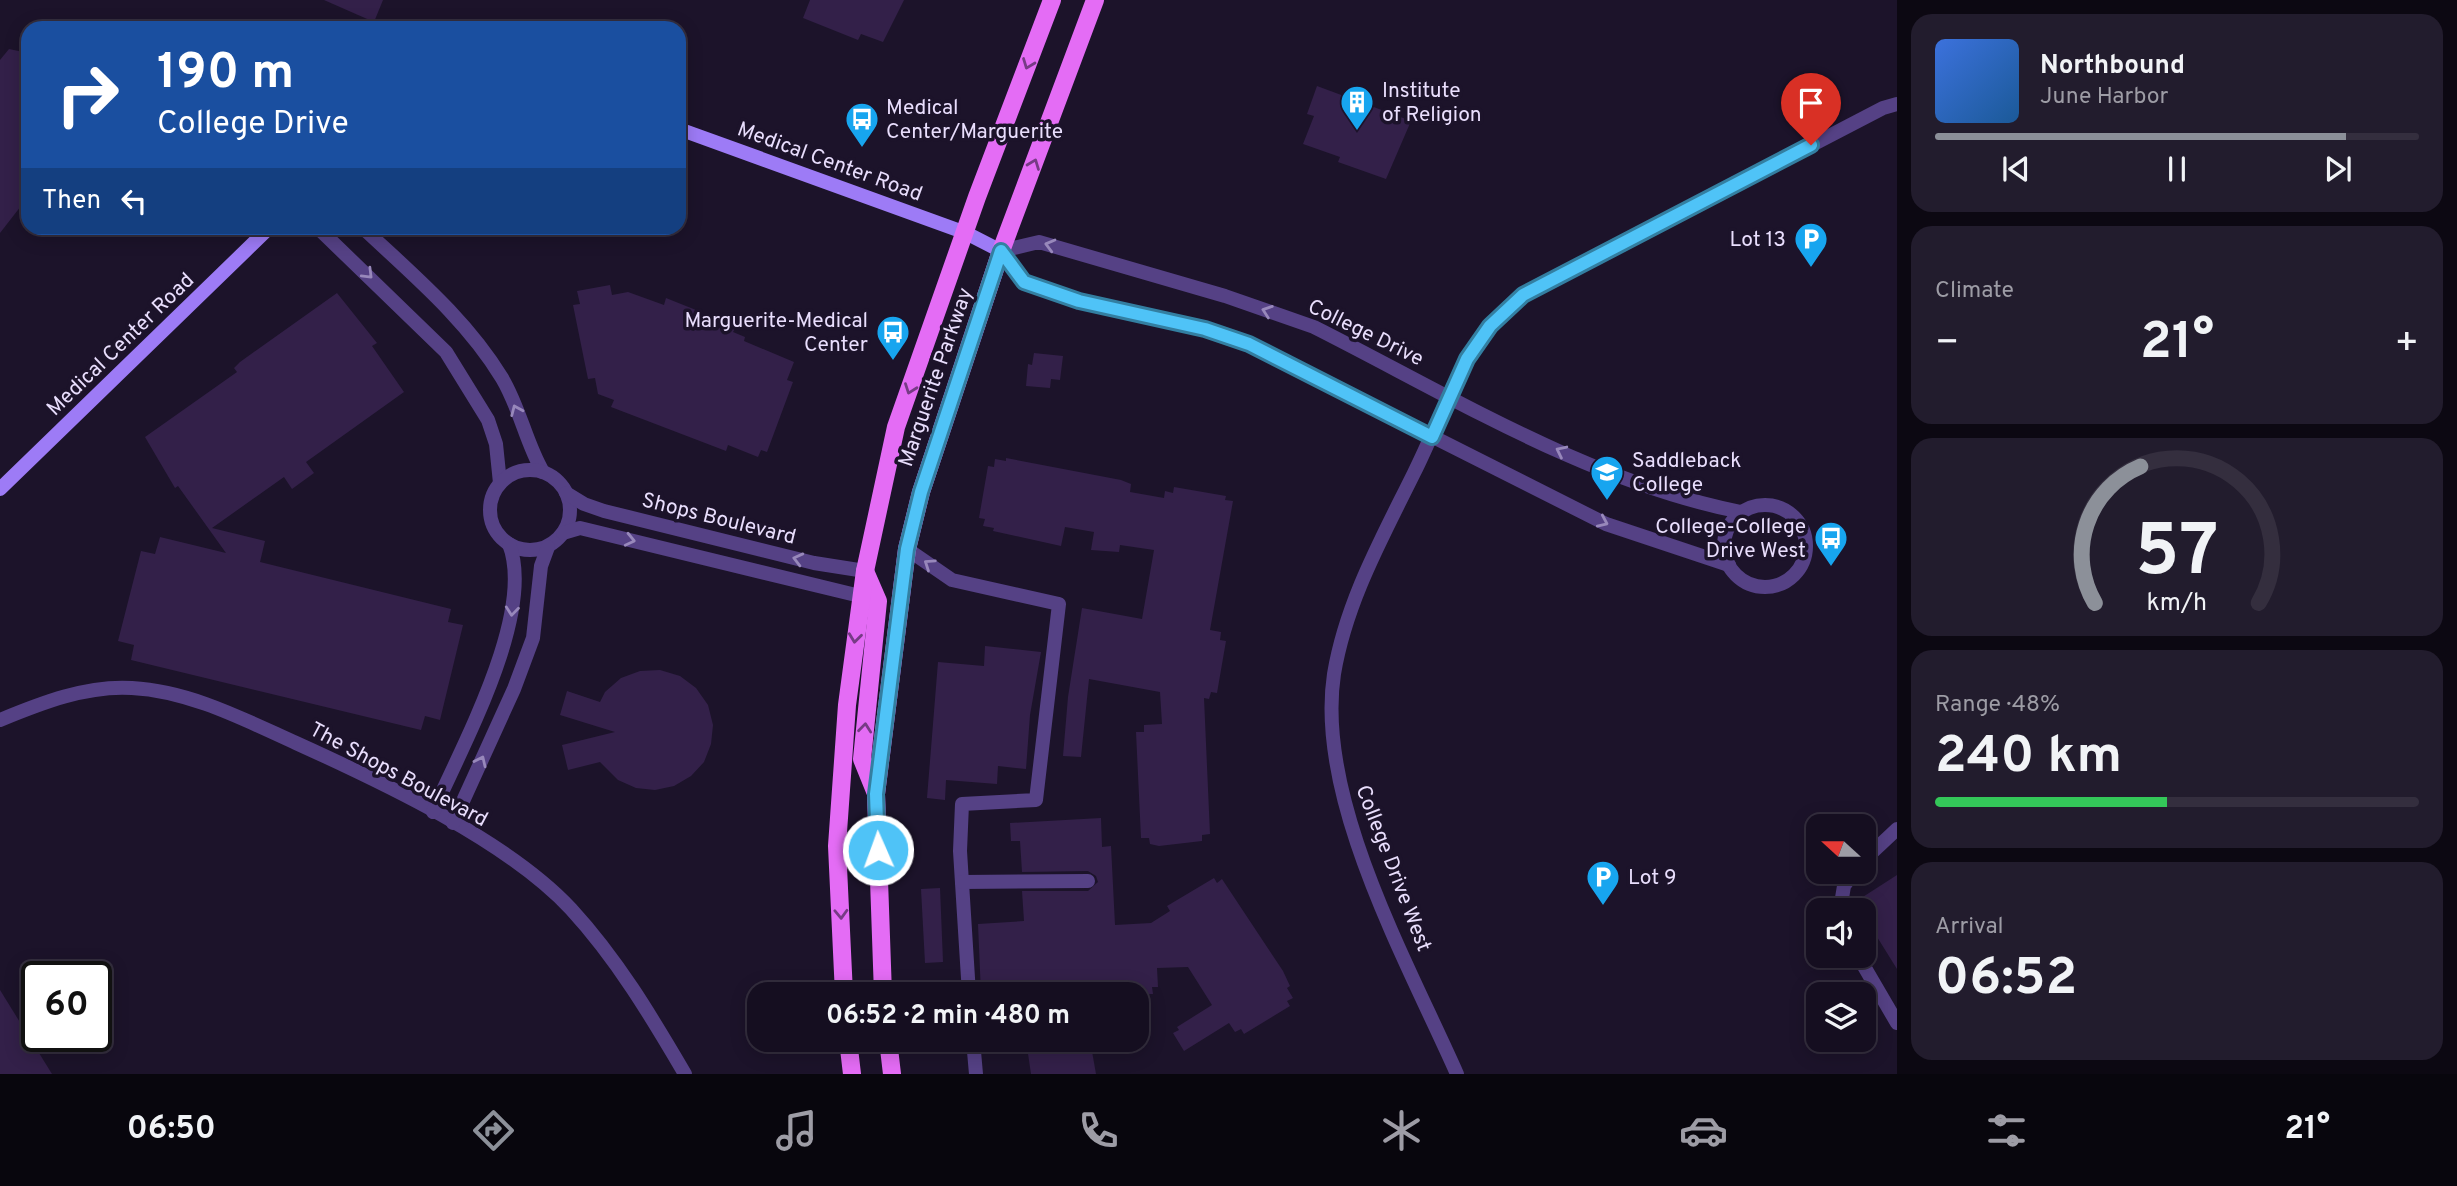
<!DOCTYPE html>
<meta charset="utf-8">
<style>
body{margin:0;font-family:Overpass,sans-serif;background:#221c2d;color:#f1f3f6;height:100vh;display:flex;flex-direction:column;font-size:26px;white-space:nowrap}
*{box-sizing:border-box;margin:0}
p{font-size:23px;color:#9d9ca5}
.icon{flex:none;width:38px;height:38px;fill:none;stroke:currentColor;stroke-width:2;stroke-linecap:round;stroke-linejoin:round}
.map{position:relative;flex:1;overflow:hidden}
.drawer{display:flex;flex-direction:column;gap:14px;padding:14px;background:#0c0812;width:560px}
.drawer>*{flex:none}
.banner{position:absolute;left:21px;top:21px;width:665px;height:214px;border-radius:21px;box-shadow:0 4px 18px #0003,0 0 0 2px #342e3e;background:#1a4fa0;color:#fff;overflow:hidden}
.needle{width:46px;rotate:291deg}
.fabs{position:absolute;left:1806px;top:814px;display:grid;gap:14px}
.fabs a{display:grid;place-items:center;width:70px;height:70px;border-radius:14px;background:#150e20;box-shadow:0 4px 18px #0003,0 0 0 2px #342e3e;font-size:35px}
.speed{position:absolute;left:21px;top:961px;display:flex;gap:14px;font-size:35px;font-weight:700;text-align:center}
.speed>*{display:grid;place-content:center;width:91px;height:91px;border-radius:50%;background:#150e20;box-shadow:0 4px 18px #0003,0 0 0 2px #342e3e;line-height:1}
.speed .limit{border:4px solid #111;border-radius:10px;background:#fff;color:#111}
.pin{position:absolute;display:grid;place-items:center;width:60px;height:60px;color:#fff;margin:-72px -30px;border-radius:50% 50% 50% 0;rotate:-45deg;box-shadow:0 0 7px #0007}
.pin .icon{rotate:45deg}
.me{position:absolute;width:77px;margin:-38px;rotate:358deg;stroke-linejoin:round;filter:drop-shadow(0 0 5px #0008)}
.turn{display:flex;align-items:center;gap:24px;height:147px;padding:0 21px;font-size:32px}
.turn .icon{width:91px;height:91px;stroke-width:2.5}
.turn b{display:block;font-size:49px;line-height:60px}
.then{display:flex;align-items:center;height:66px;padding:0 21px;background:#0003;gap:14px;font-size:26px}
.big{font-size:52px;font-weight:700;line-height:1.1}
.drawer .card{flex:1;display:flex;flex-direction:column;justify-content:center;gap:10px;min-width:0;padding:0 24px;border-radius:21px;background:#221c2d}
.drawer .dial{align-items:center;gap:0}
.dial svg{height:182px;overflow:visible;fill:none;stroke:#342e3e;stroke-width:7;stroke-linecap:round;text-anchor:middle}
.dial text{fill:#f1f3f6;stroke:none}
.song{display:flex;align-items:center;gap:21px}
.cover{width:84px;height:84px;border-radius:10px;background:linear-gradient(135deg,hsl(220 70% 55%),hsl(210 70% 35%))}
.played{height:7px;border-radius:4px;background:linear-gradient(90deg,#8c9099 85%,#342e3e 85%)}
.keys{display:flex;justify-content:space-around;direction:ltr}
.heat{display:flex;justify-content:space-between;align-items:center;font-size:38px;direction:ltr}
.charge{height:10px;border-radius:5px;background:linear-gradient(90deg,#34c759 48%,#342e3e 0)}
.trip{position:absolute;left:747px;top:982px;width:402px;height:70px;border-radius:21px;background:#150e20;box-shadow:0 4px 18px #0003,0 0 0 2px #342e3e;font-weight:700;line-height:70px;text-align:center}
.tabs{display:flex;height:112px;justify-content:space-around;align-items:center;background:#08060d;color:#9d9ca5}
.tabs .icon{width:49px;height:49px}
.tabs .active{color:#8c9099}
.tabs b{font-size:32px;color:#f1f3f6}
main{display:flex;flex:1;min-height:0}
.map>svg:first-child{display:block}
.building{fill:#332049}
.lines{fill:none;stroke-linecap:round;stroke-linejoin:round}
.minor{stroke:#554185;stroke-width:14}
.tertiary{stroke:#554185;stroke-width:14}
.secondary{stroke:#9d7bf6;stroke-width:14}
.primary{stroke:#e46cf5;stroke-width:18}
.oneway{stroke:#763b85}
.oneway2{stroke:#9888bb}
.route-casing{stroke:#337fa1;stroke-width:18}
.route{stroke:#4fc3f7;stroke-width:12}
.labels{text-anchor:middle;stroke-width:7;stroke-linejoin:round;paint-order:stroke}
.poi-label{font-size:21px;fill:#e9defd;stroke:#1c132a;text-anchor:start}
.street-label{font-size:21px;fill:#e9defd;stroke:#1c132a}
</style>
<main>
<div class="map">
<svg width="1897" height="1074" viewBox="0 0 1897 1074">
<rect width="100%" height="100%" fill="#1c132a"/>
<!-- building -->
<g class="building">
<path d="M324 0H383L374 22Z"/>
<path d="M810 0H904L883 42 861 34 858 40 803 18Z"/>
<path d="M9 49 28 53V197L0 233V60Z"/>
<path d="M1317 86 1344 96 1347 88 1374 98 1371 106 1411 121 1386 179 1338 162 1340 157 1303 144 1314 116 1307 114Z"/>
<path d="M610 285 612 295 628 292 664 305 666 298 736 326 733 332 745 337 744 341 794 362 787 380 793 382 767 452 761 450 758 457 728 445 726 451 611 407 614 400 598 394 595 378 588 379 573 305 580 304 577 291Z"/>
<path d="M337 293 377 343 372 346 404 392 306 462 314 473 292 489 284 477 212 528 265 541 260 562 451 609 448 622 463 625 440 720 425 716 421 730 131 660 134 645 118 641 141 551 155 554 160 537 226 553 178 486 175 488 145 437 237 372 234 368 240 362Z"/>
<path d="M1034 353 1063 356 1060 380 1051 379 1050 388 1026 386 1028 364 1032 365Z"/>
<path d="M1006 458 1121 480 1131 484 1130 492 1164 498 1165 491 1173 493 1174 487 1226 496 1225 500 1233 501 1210 630 1221 632 1220 640 1226 641 1217 693 1211 692 1209 699 1204 698 1210 834 1202 835V841L1159 846 1150 844 1149 838H1141L1136 732H1144V725L1162 724 1160 692 1089 679 1081 757 1063 756 1068 697 1082 608 1142 619 1154 550 1120 545 1119 552 1091 550 1094 532 1065 527 1061 546 993 531 994 528 983 526 985 519 979 518 988 466 994 467 995 459 1006 461Z"/>
<path d="M985 646 1041 652 1030 715 1026 769 998 766 997 784 946 780 945 800 927 798 938 662 984 666Z"/>
<path d="M660 670 680 676 696 688 708 705 713 725 711 744 704 762 691 776 674 786 655 790 636 788 618 780 600 762 568 770 562 745 615 732 560 715 567 691 600 702 605 692 621 678 640 671Z"/>
<path d="M1101 818 1102 847 1111 846 1115 925 1151 923 1170 911 1167 906 1214 878 1217 883 1222 879 1283 971 1290 986 1287 988 1293 998 1287 1001 1290 1006 1244 1034 1241 1029 1235 1032 1229 1023 1184 1051 1173 1033 1179 1030 1177 1027 1212 1005 1188 967 1157 968 1158 987H1152L1153 994H981L978 924 1024 921 1022 891H1088L1098 882 1096 876 1088 871 1022 872 1020 841H1011L1010 823Z"/>
<path d="M1897 875V969L1864 916V910H1860L1855 902Z"/>
<path d="M940 888 943 962 925 963 921 889Z"/>
<path d="M0 990 52 1074H0Z"/>
<path d="M1026 1040H1090L1096 1074H1031Z"/>
</g>
<g class="lines">
<!-- minor -->
<g class="minor">
<path d="M907 549 952 580 1059 604 1036 800 962 804 960 851 969 994"/>
<path d="M1864 860 1897 829"/>
<path d="M962 882 1088 881"/>
<path d="M1840 910 1844 886 1854 872"/>
<path d="M1858 956 1897 1023"/>
<path d="M973 1040 976 1074"/>
</g>
<!-- tertiary -->
<g class="tertiary">
<path d="M318 228 446 352 488 420 496 444 500 483"/>
<path d="M363 228C413 275 466 319 502 378 520 408 526 443 543 472"/>
<circle cx="530" cy="510" r="40"/>
<path d="M566 493 584 504 604 511 814 563 865 571"/>
<circle cx="1765" cy="546" r="41"/>
<path d="M563 533 580 528 860 596"/>
<path d="M1729 565 1606 524 1249 344 1204 329 1079 301 1024 282 1001 251 1039 242 1225 296 1314 327C1451 396 1589 482 1741 512"/>
<path d="M0 720C41 703 87 685 132 688 190 691 245 720 296 743 382 782 508 841 571 909 617 959 651 1016 685 1074"/>
<path d="M433 812C462 746 536 613 509 544"/>
<path d="M453 823 514 689 533 638 541 566 548 547"/>
<path d="M1457 1074C1407 961 1315 798 1334 674 1346 602 1382 538 1414 473 1438 425 1456 370 1488 327 1498 315 1512 305 1523 295L1883 108 1897 104"/>
</g>
<!-- secondary -->
<g class="secondary">
<path d="M679 129 966 233 1001 251"/>
<path d="M0 489 269 228"/>
</g>
<!-- primary -->
<g class="primary">
<path d="M865 571 878 601 862 759 875 791"/>
<path d="M844 994 837 846 847 705 865 571 896 427 977 197 1052 0"/>
<path d="M883 994 876 794 907 549 921 492 1001 251 1095 0"/>
<path d="M848 1040 852 1074"/>
<path d="M888 1040 892 1074"/>
</g>
</g>
<!-- one-way arrows -->
<defs><path id="oneway-chevron" d="M-2-3.5L2.5 0L-2 3.5" fill="none" stroke-width="1.6" stroke-linecap="round" stroke-linejoin="round" transform="scale(1.75)"/></defs>
<g class="oneway">
<use href="#oneway-chevron" transform="translate(1028 64) rotate(111)"/>
<use href="#oneway-chevron" transform="translate(1034 164) rotate(-69)"/>
<use href="#oneway-chevron" transform="translate(910 389) rotate(110)"/>
<use href="#oneway-chevron" transform="translate(855 638) rotate(97)"/>
<use href="#oneway-chevron" transform="translate(865 728) rotate(-84)"/>
<use href="#oneway-chevron" transform="translate(841 914) rotate(88)"/>
</g>
<g class="oneway2">
<use href="#oneway-chevron" transform="translate(1050 245) rotate(-165)"/>
<use href="#oneway-chevron" transform="translate(368 274) rotate(45)"/>
<use href="#oneway-chevron" transform="translate(1267 311) rotate(-161)"/>
<use href="#oneway-chevron" transform="translate(516 410) rotate(-113)"/>
<use href="#oneway-chevron" transform="translate(1561 451) rotate(-154)"/>
<use href="#oneway-chevron" transform="translate(1603 522) rotate(24)"/>
<use href="#oneway-chevron" transform="translate(630 540) rotate(13)"/>
<use href="#oneway-chevron" transform="translate(798 559) rotate(-166)"/>
<use href="#oneway-chevron" transform="translate(929 564) rotate(-146)"/>
<use href="#oneway-chevron" transform="translate(512 611) rotate(96)"/>
<use href="#oneway-chevron" transform="translate(481 761) rotate(-65)"/>
</g>
<g class="lines">
<defs>
<path id="route" d="M878 850 876 794 907 549 921 492 1001 251 1024 282 1079 301 1205 329 1249 344 1432 437 1467 359 1490 326 1523 295 1811 145"/>
</defs>
<!-- route casing -->
<use href="#route" class="route-casing"/>
<!-- route -->
<use href="#route" class="route"/>
</g>
<!-- icons -->
<defs>
<symbol id="building-pin" viewBox="-11 -11 22 30"><path d="M0 17L-7.5 6A9.5 9.5 0 1 1 7.5 6Z" fill="#17a5ef" stroke="#1c132a"/><path d="M-4-6H4V6H1V3H-1V6H-4ZM-2.5-4.3h1.7v1.8h-1.7ZM.8-4.3h1.7v1.8H.8ZM-2.5-1h1.7V.8h-1.7ZM.8-1h1.7V.8H.8Z" fill="#fff"/></symbol>
<symbol id="bus-pin" viewBox="-11 -11 22 30"><path d="M0 17L-7.5 6A9.5 9.5 0 1 1 7.5 6Z" fill="#17a5ef" stroke="#1c132a"/><path d="M-5-6H5V4H4V6H2V4H-2V6H-4V4H-5ZM-3.5-4V0h7V-4ZM-3.5 1.2v1.5H-2V1.2ZM2 1.2v1.5H3.5V1.2Z" fill="#fff"/></symbol>
<symbol id="parking-pin" viewBox="-11 -11 22 30"><path d="M0 17L-7.5 6A9.5 9.5 0 1 1 7.5 6Z" fill="#17a5ef" stroke="#1c132a"/><path d="M-3.5-5.5H1a3.5 3.5 0 0 1 0 7H-1V5.5H-3.5ZM-1-3.4V-.6H.8a1.4 1.4 0 0 0 0-2.8Z" fill="#fff"/></symbol>
<symbol id="university-pin" viewBox="-11 -11 22 30"><path d="M0 17L-7.5 6A9.5 9.5 0 1 1 7.5 6Z" fill="#17a5ef" stroke="#1c132a"/><path d="M0-5L7-2L0 1L-7-2ZM-4 1L0 2.5L4 1V4Q0 6-4 4Z" fill="#fff"/></symbol>
</defs>
<g fill-rule="evenodd">
<use href="#building-pin" x="1338" y="83" width="38" height="52"/>
<use href="#bus-pin" x="843" y="100" width="38" height="52"/>
<use href="#parking-pin" x="1792" y="220" width="38" height="52"/>
<use href="#bus-pin" x="874" y="313" width="38" height="52"/>
<use href="#university-pin" x="1588" y="453" width="38" height="52"/>
<use href="#bus-pin" x="1812" y="519" width="38" height="52"/>
<use href="#parking-pin" x="1584" y="858" width="38" height="52"/>
</g>
<g class="labels">
<!-- poi labels -->
<g class="poi-label">
<text x="1382" y="97">Institute<tspan x="1382" dy="24">of Religion</tspan></text>
<text x="886" y="114">Medical<tspan x="886" dy="24">Center/Marguerite</tspan></text>
<text x="1786" y="246" text-anchor="end">Lot 13</text>
<text x="868" y="327" text-anchor="end">Marguerite-Medical<tspan x="868" dy="24">Center</tspan></text>
<text x="1632" y="467">Saddleback<tspan x="1632" dy="24">College</tspan></text>
<text x="1806" y="533" text-anchor="end">College-College<tspan x="1806" dy="24">Drive West</tspan></text>
<text x="1628" y="884">Lot 9</text>
</g>
<!-- street labels -->
<g class="street-label">
<text transform="translate(830 161) rotate(20)" y="7">Medical Center Road</text>
<text transform="translate(1366 332) rotate(26)" y="7">College Drive</text>
<text transform="translate(120 344) rotate(-44)" y="7">Medical Center Road</text>
<text transform="translate(935 377) rotate(-71)" y="7">Marguerite Parkway</text>
<text transform="translate(719 518) rotate(14)" y="7">Shops Boulevard</text>
<text transform="translate(399 774) rotate(28)" y="7">The Shops Boulevard</text>
<text transform="translate(1394 868) rotate(69)" y="7">College Drive West</text>
</g>
</g>
</svg>
<div class="fabs">
<a><svg class="needle" viewBox="-14 -14 28 28"><path d="M0-13l5 13h-10z" fill="#e53935"/><path d="M0 13l5-13h-10z" fill="#9d9ca5"/></svg></a>
<a><svg class="icon" aria-label="sound" viewBox="0 0 24 24"><path d="M4 9h4l5-4v14l-5-4H4zM17 9q2 3 0 6"/></svg></a>
<a><svg class="icon" aria-label="layers" viewBox="0 0 24 24"><path d="M12 4l9 5-9 5-9-5zM3 14l9 5 9-5"/></svg></a>
</div>
<div class="speed"><div class="limit">60</div></div>
<div class="pin" style="left:1811px;top:145px;background:#d93025"><svg class="icon" aria-label="arrive" viewBox="0 0 24 24"><path d="M6 21V4h12l-3 4 3 4H6"/></svg></div>
<svg class="me" style="left:878px;top:850px" viewBox="-20 -20 40 40"><circle r="17" fill="#4fc3f7" stroke="#fff" stroke-width="3"/><path d="M0-11L8 9 0 5-8 9z" fill="#fff"/></svg>
<div class="trip">06:52 · 2 min · 480 m</div>
<div class="banner">
<div class="turn"><svg class="icon" aria-label="right" viewBox="0 0 24 24"><path d="M7 20v-9h11M14 6l5 5-5 5"/></svg><div><b>190 m</b>College Drive</div></div>
<div class="then">Then<svg class="icon" aria-label="left" viewBox="0 0 24 24"><path d="M17 20v-9H6M10 6l-5 5 5 5"/></svg></div>
</div>
</div>
<section class="drawer">
<div class="card">
<div class="song"><i class="cover"></i><div><b>Northbound</b><p>June Harbor</p></div></div>
<div class="played"></div>
<div class="keys"><svg class="icon" aria-label="previous" viewBox="0 0 24 24"><path d="M18 5L8 12l10 7zM5 5v14"/></svg><svg class="icon" aria-label="pause" viewBox="0 0 24 24"><path d="M8 5v14M16 5v14"/></svg><svg class="icon" aria-label="next" viewBox="0 0 24 24"><path d="M6 5l10 7-10 7zM19 5v14"/></svg></div>
</div>
<div class="card"><p>Climate</p>
<div class="heat"><a>−</a><b class="big">21°</b><a>+</a></div>
</div>
<div class="card dial"><svg viewBox="0 0 100 80">
<path d="M14 69A42 42 0 1 1 86 69"/>
<path d="M14 69A42 42 0 0 1 34 9" stroke="#8c9099"/>
<text x="50" y="56" font-size="32" font-weight="700">57</text>
<text x="50" y="72" font-size="11">km/h</text>
</svg></div>
<div class="card"><p>Range · 48%</p><b class="big">240 km</b><div class="charge"></div></div>
<div class="card"><p>Arrival</p><b class="big">06:52</b></div>
</section>
</main>
<nav class="tabs">
<b>06:50</b>
<svg class="icon active" aria-label="directions" viewBox="0 0 24 24"><path d="M12 3l9 9-9 9-9-9zM9 14v-3h6M13 9l2 2-2 2"/></svg>
<svg class="icon" aria-label="music" viewBox="0 0 24 24"><path d="M9 18V5l10-2v13"/><circle cx="6" cy="18" r="3"/><circle cx="16" cy="16" r="3"/></svg>
<svg class="icon" aria-label="phone" viewBox="0 0 24 24"><path d="M5 4h4l2 5-3 2q2 4 5 5l2-3 5 2v4C11 20 4 13 5 4z"/></svg>
<svg class="icon" aria-label="climate" viewBox="0 0 24 24"><path d="M12 3v18M4 7l16 10M4 17L20 7"/></svg>
<svg class="icon" aria-label="car" viewBox="0 0 24 24"><path d="M5 17H2v-5l4-1 3-4h7l3 4 3 1v5h-3M9 17h6M6 11h13"/><circle cx="7" cy="17" r="2"/><circle cx="17" cy="17" r="2"/></svg>
<svg class="icon" aria-label="filters" viewBox="0 0 24 24"><path d="M4 7h16M4 17h16"/><circle cx="9" cy="7" r="2"/><circle cx="15" cy="17" r="2"/></svg>
<b>21°</b>
</nav>
